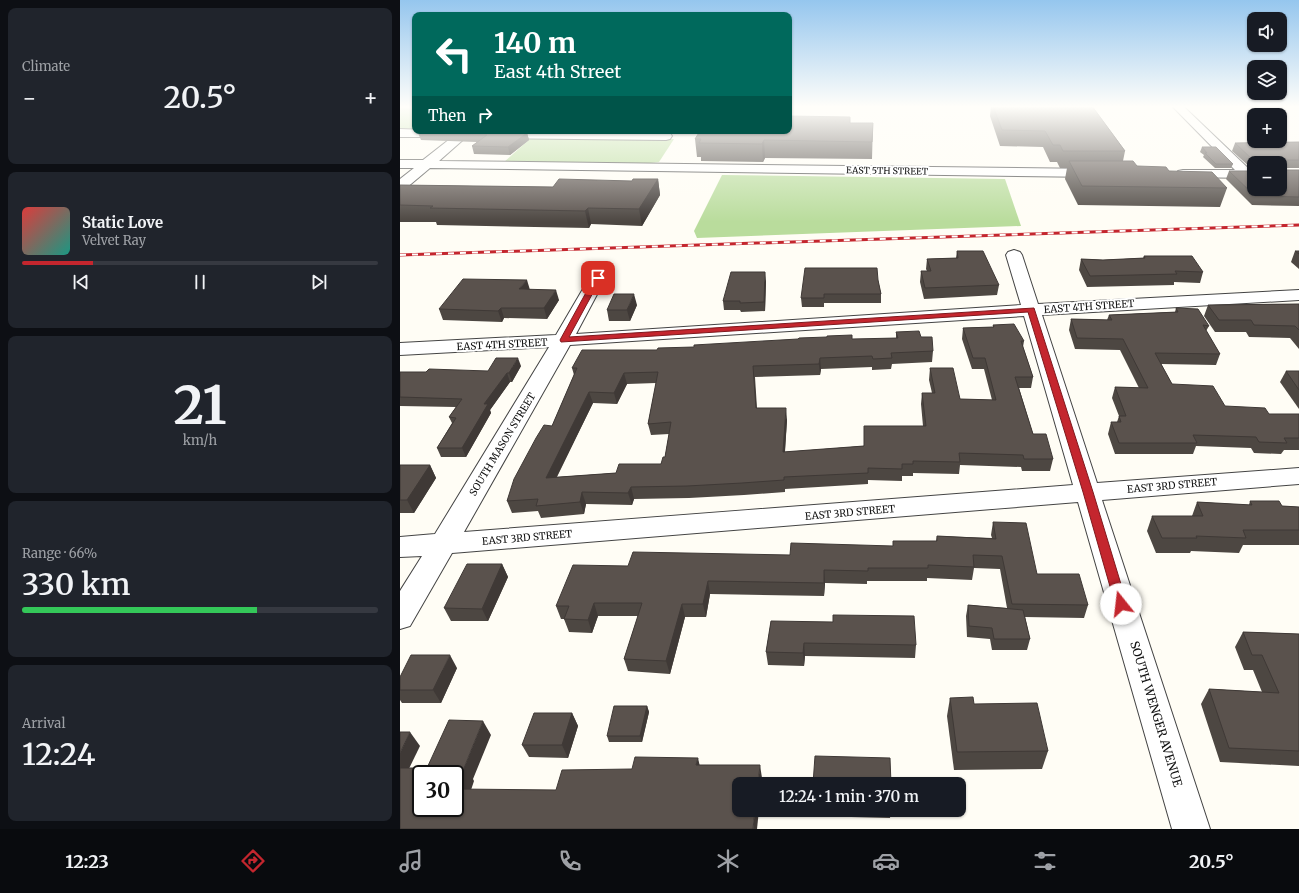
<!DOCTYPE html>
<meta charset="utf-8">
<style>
body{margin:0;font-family:Merriweather,serif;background:#20242c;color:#f1f3f6;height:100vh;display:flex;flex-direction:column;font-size:15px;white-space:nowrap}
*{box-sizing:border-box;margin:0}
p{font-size:13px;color:#9ea1a6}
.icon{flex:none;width:22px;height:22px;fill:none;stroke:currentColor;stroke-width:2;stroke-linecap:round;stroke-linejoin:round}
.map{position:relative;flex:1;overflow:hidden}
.drawer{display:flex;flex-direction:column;gap:8px;padding:8px;background:#0d0f14;width:400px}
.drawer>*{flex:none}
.guide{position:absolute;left:12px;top:12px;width:380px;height:122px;border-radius:8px;box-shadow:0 1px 3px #0004;background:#00695c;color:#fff;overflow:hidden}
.buttons{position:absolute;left:847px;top:12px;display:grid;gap:8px}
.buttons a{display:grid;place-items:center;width:40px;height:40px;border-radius:8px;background:#171b24;box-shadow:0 1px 3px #0004;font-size:20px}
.speed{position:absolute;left:12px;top:765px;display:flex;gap:8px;font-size:20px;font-weight:700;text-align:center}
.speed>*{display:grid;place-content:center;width:52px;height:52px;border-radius:50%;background:#171b24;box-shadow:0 1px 3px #0004;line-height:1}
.speed .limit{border:2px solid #111;border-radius:6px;background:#fff;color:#111}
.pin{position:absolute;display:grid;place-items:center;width:34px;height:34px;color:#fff;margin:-17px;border-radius:8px;box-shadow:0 2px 6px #0006}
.me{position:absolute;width:44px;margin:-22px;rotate:344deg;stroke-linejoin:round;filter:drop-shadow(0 0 3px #0008)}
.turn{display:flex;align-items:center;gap:14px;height:84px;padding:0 16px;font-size:18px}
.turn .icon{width:52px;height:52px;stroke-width:2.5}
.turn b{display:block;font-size:28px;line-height:34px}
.then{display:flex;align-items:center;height:38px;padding:0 16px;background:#0003;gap:8px;font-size:15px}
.big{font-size:30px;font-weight:600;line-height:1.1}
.drawer .tile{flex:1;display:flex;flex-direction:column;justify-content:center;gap:6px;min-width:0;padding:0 14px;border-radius:8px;background:#20242c}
.drawer .dial{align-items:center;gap:0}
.dial b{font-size:52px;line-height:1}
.song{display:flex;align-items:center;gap:12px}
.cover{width:48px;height:48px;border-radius:6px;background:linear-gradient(135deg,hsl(0 70% 55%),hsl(170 70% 35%))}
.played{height:4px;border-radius:2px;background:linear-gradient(90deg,#c4262e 20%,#363941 20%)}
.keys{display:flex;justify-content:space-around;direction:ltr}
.heat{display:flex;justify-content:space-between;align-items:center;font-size:22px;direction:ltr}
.charge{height:6px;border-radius:3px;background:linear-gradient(90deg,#34c759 66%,#363941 0)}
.trip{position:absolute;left:332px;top:777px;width:234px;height:40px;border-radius:8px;background:#171b24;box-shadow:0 1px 3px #0004;font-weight:600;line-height:40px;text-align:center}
.tab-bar{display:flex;height:64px;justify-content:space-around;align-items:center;background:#090b0e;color:#9ea1a6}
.tab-bar .icon{width:28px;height:28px}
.tab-bar .active{color:#c4262e}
.tab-bar b{font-size:18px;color:#f1f3f6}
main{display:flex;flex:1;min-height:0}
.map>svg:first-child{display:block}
.forest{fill:#b9dc9c}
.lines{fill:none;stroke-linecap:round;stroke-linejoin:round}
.minor-casing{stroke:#444;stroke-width:2}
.minor{fill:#fff;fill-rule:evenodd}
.rail-casing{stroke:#c4262e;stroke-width:3}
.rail{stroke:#fff;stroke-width:2;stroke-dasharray:6;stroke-linecap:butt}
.wall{fill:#4d4742;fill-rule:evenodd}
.shaded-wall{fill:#3f3936}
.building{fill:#5a524d;stroke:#3f3936;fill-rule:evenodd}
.route{fill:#c4262e;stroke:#7f191e}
.labels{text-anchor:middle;stroke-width:4;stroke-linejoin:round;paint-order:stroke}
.far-street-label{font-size:9px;fill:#111;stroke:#fff}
.street-label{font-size:10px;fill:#111;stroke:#fff}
.near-street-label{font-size:12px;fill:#111;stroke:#fff}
</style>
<main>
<section class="drawer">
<div class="tile"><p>Climate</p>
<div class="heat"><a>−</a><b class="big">20.5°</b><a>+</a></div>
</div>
<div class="tile">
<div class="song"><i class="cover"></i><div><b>Static Love</b><p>Velvet Ray</p></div></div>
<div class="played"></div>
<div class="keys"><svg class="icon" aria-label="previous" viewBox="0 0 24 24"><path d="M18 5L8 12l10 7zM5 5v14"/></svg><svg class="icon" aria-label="pause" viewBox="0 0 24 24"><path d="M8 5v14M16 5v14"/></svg><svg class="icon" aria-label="next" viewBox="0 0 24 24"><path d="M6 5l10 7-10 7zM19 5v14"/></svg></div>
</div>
<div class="tile dial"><b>21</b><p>km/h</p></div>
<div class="tile"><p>Range · 66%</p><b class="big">330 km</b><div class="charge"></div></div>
<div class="tile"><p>Arrival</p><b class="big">12:24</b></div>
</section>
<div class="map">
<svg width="899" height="829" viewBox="0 0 899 829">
<rect width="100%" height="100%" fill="#fffdf5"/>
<!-- forest -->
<g class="forest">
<path d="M0 108 15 109V131H0Z"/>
<path d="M132 137 274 139 259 162 243 164 104 162Z"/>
<path d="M322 175 605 179 621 226 297 238 294 231Z"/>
</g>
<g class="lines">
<defs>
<g id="minor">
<path d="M772 106H783L850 170H854V178L778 177 776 174 778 171 783 170H835Z"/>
<path d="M0 129 53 131 55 133 53 135 49 137H0Z"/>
<path d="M60 131H73L39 161 697 169 702 170 704 173 702 176 697 177 30 168 5 189 0 190V179L14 168H0V160H23Z"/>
<path d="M142 131 266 132 270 133 272 136 270 139 266 140 97 138 93 136 91 134 95 131Z"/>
<path d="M614 250 620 252 622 255 638 304 899 290V300L642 315 697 483 899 468V484L702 500 810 829H772L678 502 52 553 10 626 0 629V591L22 556 0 557V537L35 534 149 347 0 355V343L156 335 194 270 196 266 202 265 208 266 210 270 176 334 621 305 606 255 608 252ZM624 316 673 485 64 532 170 345Z"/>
</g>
</defs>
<!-- minor casing -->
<use href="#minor" class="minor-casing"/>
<!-- minor -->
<use href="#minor" class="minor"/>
<defs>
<path id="rail" d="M0 255 899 225"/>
</defs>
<!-- rail casing -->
<use href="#rail" class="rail-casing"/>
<!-- rail -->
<use href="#rail" class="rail"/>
</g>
<!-- wall -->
<g class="wall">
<path d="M591 106H692L725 151 723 161 737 166 769 171 827 188 820 207 678 205 665 179 667 168H660L657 162H650L643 147 600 146 590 116Z"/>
<path d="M450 117V123H473L472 159 365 158 363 162 301 161V157H297L295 139Z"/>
<path d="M18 133H127L129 140 110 155 74 154 72 146 77 142 21 140Z"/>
<path d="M899 142V168H882V170H899V206L852 205 826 179 829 171 854 189 880 163H854V169L851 168 832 151 835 143Z"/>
<path d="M802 147 833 164 831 168H815L803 157 804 155 800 152Z"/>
<path d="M258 179 260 195 242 226 191 224 189 228 37 225 36 222H0V185L153 187 232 181Z"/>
<path d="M557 251 599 285 597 295 524 299 520 282 521 271H527L526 269 527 259 556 258Z"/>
<path d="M895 251H899V269L891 262Z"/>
<path d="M744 256 803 272 800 283 774 282V285L687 287 679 270 681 259 703 260 743 258Z"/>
<path d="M478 280 481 294V303H424V307H402L401 298Z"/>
<path d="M366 281 365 311 341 312 340 310H324L323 301Z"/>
<path d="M130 289 159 300 147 319 104 318 102 322 43 320 39 309Z"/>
<path d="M899 304V349L890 338 849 337 846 332H815L804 316 808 305Z"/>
<path d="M237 305 230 321H209L207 310Z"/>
<path d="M776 308 809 326 806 331 820 354 816 365 761 364 772 384 825 406 869 414H899V450H884L881 454 854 453 851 448 796 446 793 454H715L708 434 711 422H717L719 416 712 398 715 387 739 388 720 350 675 349 669 330 671 319 707 320 709 315 775 312Z"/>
<path d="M593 325 624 341 623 347 633 377 631 388H619L633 434 653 459 650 471H622L621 467 560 465 559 474 513 473V476H502V481L468 480V484L385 489V492L344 495 289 498 234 499 232 505 186 504 184 514 141 518 138 511 112 513 107 501 152 426 174 375 172 368 257 350 294 347 496 338V332L521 337 533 351 532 362 492 364 491 369 472 370V367L421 369 420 375 355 377 357 408 387 420 385 452 463 446 523 426 521 404 522 393H532L529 380 530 368 560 399 592 400 584 369H572L562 339 563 328 593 327ZM256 383 248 424 251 435 269 434 265 457 261 464 216 473 157 477 193 403 217 404 227 384Z"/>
<path d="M121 366 112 382H110L90 410 91 413 66 457H41L37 448 52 423 49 417 56 407 0 406V372H26L88 371Z"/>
<path d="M886 371H899V409L880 382Z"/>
<path d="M0 465H30L36 478 14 513H0Z"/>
<path d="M850 501 882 506 899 507V545H843L839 553 791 551 790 553H756L747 531 752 516H792L797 502 849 505Z"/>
<path d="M593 522 637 574 688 605 684 618 625 617 630 639 627 650H592L590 639 567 637 566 616 568 605 607 608 600 569 574 568 572 580 527 578V581H467V584L425 583 424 596 310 594 306 617H285L270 674 228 671 224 659 238 616H198L192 633 169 632 164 619H161L156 606 228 566 390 555 493 546V541H536L537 536 592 538 591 535Z"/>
<path d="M102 564 108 577 88 621H51L44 608Z"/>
<path d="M371 621 516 645 515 658 405 656 404 666 368 665 366 652Z"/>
<path d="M843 632 899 634V766L820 762 801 704 809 689 862 692 853 670H844L835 647Z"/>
<path d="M57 668 41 703H2L0 700V677Z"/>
<path d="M550 698 574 704 648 751 642 769 554 770 547 716Z"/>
<path d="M247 706 249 712 242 742H209L207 736Z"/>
<path d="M172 713 178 726 168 758 129 757 122 745Z"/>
<path d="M412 810H491L490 818 412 816Z"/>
</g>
<!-- shaded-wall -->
<g class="shaded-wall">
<path d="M127 133 129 140 110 155 108 147Z"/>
<path d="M364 140 365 158 363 162 362 144Z"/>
<path d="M258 179 260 195 242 226 239 209Z"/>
<path d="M188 208 191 224 189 228 185 211Z"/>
<path d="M365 272 366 281 365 311 364 302Z"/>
<path d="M127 280 130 290 119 289Z"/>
<path d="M156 290 159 300 147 319 144 308Z"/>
<path d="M234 294 237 305 230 321 227 310Z"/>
<path d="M101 308 104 318 102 322 98 311Z"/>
<path d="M118 358 121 366 112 382 109 373Z"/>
<path d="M420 358 421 369 420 375 419 364Z"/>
<path d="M107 373 110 382 90 410 91 413 66 457 62 448 84 404Z"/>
<path d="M224 373 227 384 217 404 214 393Z"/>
<path d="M189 392 193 403 150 490 146 478Z"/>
<path d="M386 408 387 420 384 463 383 452Z"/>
<path d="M30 465 36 478 14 513 7 500Z"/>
<path d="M231 487 234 499 232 505 228 493Z"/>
<path d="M182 492 186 504 184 514 180 502Z"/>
<path d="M102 564 108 577 88 621 82 609Z"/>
<path d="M424 570 425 583 424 596Z"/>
<path d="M308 581 310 594 306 617 303 604Z"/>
<path d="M194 603 198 616 192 633 188 620Z"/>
<path d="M282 604 285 617 270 674 266 661Z"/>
<path d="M404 643 405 656 404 666 403 653Z"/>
<path d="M50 655 57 668 41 703 33 690Z"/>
<path d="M247 706 249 712 242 742 240 736Z"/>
<path d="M172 713 178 726 168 758 162 745Z"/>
<path d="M83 721 91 735 73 779 74 781 67 802 57 789 64 768Z"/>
<path d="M10 732 20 746 3 781 0 777V753Z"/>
<path d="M298 758 301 771 296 765Z"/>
<path d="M360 765 362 778 361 784H358Z"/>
<path d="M355 810H359L357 829H353Z"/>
</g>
<!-- building -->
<g class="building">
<path d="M593 106H692L725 151H663L660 145H653L645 131 602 130Z"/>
<path d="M389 116 450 117V123H473L472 142 364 140 362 144 299 143 301 139H295L300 131H389Z"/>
<path d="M20 131 127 133 108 147 72 146 87 135 18 133Z"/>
<path d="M899 142V160H882V170H899V197L855 196 829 171H854V189H880V163H858V161L853 160 835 143Z"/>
<path d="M802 147H816L833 164H816L805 153H807Z"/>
<path d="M669 161H733L737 166 766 167 769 171 812 172 827 188 682 186Z"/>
<path d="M159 179 232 181 233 179H258L239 209 188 208 185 211 30 208 33 206 0 205V185L153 187Z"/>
<path d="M557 251H583L599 285 525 288 521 271H531L527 259 558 258Z"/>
<path d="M895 251H899V254Z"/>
<path d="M744 256H792L803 272 775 271 777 274 690 276 681 259 703 260 745 258Z"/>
<path d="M405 268H477L478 280 481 294H424V298H401Z"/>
<path d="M331 272H365L364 302 340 303V301H323Z"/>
<path d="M63 279 127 280 119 289 156 290 144 308H101L98 311 39 309Z"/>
<path d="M214 294H234L227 310H207Z"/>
<path d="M899 304V330L895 326 854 325 851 320H819L808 305Z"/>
<path d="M776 308 798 309 809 326 803 325 820 354 755 353 772 384 813 386 825 406 865 408 869 414H899V438H884L887 443 859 442 856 437 793 435 797 443H719L711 422H721L719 416H726L715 387 748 388 723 339 677 338 671 319 712 320 709 315 778 312Z"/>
<path d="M614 324 624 341H621L633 377H615L633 434H646L653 459H624L623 455 559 453 560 462 513 461V464H502V469L468 468V473L384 477V480L342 483 287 486 231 487 228 493 182 492 180 502 136 506 138 499 107 501 114 479 136 438 144 425 152 426 177 368H172L182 350H257L258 348 294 347V345L398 339 399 338 427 337V336L452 335V339L498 338 496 332 519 331 521 337H532L533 351 491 353 492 358 473 359 472 356 420 358 419 364 353 366 356 408H386L383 452 464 446V426H526L522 393H535L530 368H553L560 399 596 400 585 358H573L563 328 594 327 593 325ZM258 372 248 424 271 422 265 457H263L261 464H219L216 473 146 478 189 392 214 393 224 373Z"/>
<path d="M96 358H118L109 373H107L84 404H88L62 448H37L56 418 49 417 62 399 0 397V372H26L29 369 88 371Z"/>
<path d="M886 371H899V390Z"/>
<path d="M0 465H30L7 500H0Z"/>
<path d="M850 501H879L882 506 899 507V530H843L846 538 796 536 797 538H762L752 516H803L797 502 852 505Z"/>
<path d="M593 522 626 523 637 574H679L688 605 612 604 602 556 573 555 574 567 528 565V568H468V571L424 570V583L308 581 303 604H282L266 661 224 659 242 603H194L188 620 164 619 169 606H156L173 565 228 566 233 552 390 555 391 543 493 546V541H537V536L596 539Z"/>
<path d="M67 564H102L82 609 44 608Z"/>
<path d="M568 605 623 610 630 639H594L592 628 569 626Z"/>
<path d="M433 615 514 616 516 645 404 643 403 653 366 652 371 621 433 622Z"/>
<path d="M843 632 899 634V751L829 748 809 689 879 693 862 655H852Z"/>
<path d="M11 655H50L33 690H0V677Z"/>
<path d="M573 697 574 704 637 703 648 751 557 752 550 698Z"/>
<path d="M214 706H247L240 736H207Z"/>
<path d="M134 713H172L162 745H122Z"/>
<path d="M49 720 83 721 64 768H65L57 789 156 790 162 770 232 769 235 757 298 758 296 765H360L358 784H339V810H355L353 829H0V768H27ZM21 774H55V808H21Z"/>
<path d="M0 732H10L0 753Z"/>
<path d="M415 756 490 758 491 784H413Z"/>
</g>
<!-- sky -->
<linearGradient id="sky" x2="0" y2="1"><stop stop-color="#95c6ee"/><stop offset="0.48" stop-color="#fffefa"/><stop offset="1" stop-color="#fffefa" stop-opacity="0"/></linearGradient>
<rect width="899" height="222" fill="url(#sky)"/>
<!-- route -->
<path class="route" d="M198 276 201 278 169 337 634 308 693 492 727 604 725 607 721 608 716 607 715 604 683 492 628 312 161 342 160 340 194 278Z"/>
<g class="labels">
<!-- far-street labels -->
<g class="far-street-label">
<text transform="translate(487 171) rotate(1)" y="3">EAST 5TH STREET</text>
</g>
<!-- street labels -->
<g class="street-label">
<text transform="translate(689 306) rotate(-4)" y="4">EAST 4TH STREET</text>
<text transform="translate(102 344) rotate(-3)" y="4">EAST 4TH STREET</text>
<text transform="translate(102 444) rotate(-59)" y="4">SOUTH MASON STREET</text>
<text transform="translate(772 485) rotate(-5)" y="4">EAST 3RD STREET</text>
<text transform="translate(450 512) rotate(-5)" y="4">EAST 3RD STREET</text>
<text transform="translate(127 537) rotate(-5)" y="4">EAST 3RD STREET</text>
</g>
<!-- near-street labels -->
<g class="near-street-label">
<text transform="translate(756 714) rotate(73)" y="4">SOUTH WENGER AVENUE</text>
</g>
</g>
</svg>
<div class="buttons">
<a><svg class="icon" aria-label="sound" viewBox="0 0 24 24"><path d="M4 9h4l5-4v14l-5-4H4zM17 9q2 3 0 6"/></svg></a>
<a><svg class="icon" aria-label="layers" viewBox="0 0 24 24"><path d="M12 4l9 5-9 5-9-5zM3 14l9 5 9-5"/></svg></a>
<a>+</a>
<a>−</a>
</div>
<div class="speed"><div class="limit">30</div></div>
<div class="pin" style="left:198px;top:278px;background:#d93025"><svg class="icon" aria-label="arrive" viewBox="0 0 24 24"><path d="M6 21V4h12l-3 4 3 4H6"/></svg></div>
<svg class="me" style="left:721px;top:604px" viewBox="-20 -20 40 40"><circle r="19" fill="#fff"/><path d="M0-13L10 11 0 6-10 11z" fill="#c4262e"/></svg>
<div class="trip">12:24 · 1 min · 370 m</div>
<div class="guide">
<div class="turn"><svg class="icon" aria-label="left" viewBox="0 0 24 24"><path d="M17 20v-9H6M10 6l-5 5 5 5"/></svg><div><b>140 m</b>East 4th Street</div></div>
<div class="then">Then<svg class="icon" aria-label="right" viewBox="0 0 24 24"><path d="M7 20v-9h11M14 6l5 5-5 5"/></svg></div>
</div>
</div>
</main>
<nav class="tab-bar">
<b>12:23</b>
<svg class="icon active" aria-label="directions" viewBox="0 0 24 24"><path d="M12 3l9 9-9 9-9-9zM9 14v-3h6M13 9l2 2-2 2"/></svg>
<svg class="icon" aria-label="music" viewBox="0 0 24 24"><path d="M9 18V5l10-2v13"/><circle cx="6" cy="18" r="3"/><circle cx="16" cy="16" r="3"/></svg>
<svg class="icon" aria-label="phone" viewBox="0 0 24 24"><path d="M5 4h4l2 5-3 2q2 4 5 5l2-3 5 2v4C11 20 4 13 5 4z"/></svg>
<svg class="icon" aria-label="climate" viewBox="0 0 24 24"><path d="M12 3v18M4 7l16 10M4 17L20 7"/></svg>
<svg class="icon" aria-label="car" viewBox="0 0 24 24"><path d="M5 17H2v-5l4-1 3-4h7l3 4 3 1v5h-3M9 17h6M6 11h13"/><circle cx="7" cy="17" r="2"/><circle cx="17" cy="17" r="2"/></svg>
<svg class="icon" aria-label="filters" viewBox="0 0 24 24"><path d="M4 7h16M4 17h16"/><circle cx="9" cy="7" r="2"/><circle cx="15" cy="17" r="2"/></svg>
<b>20.5°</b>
</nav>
